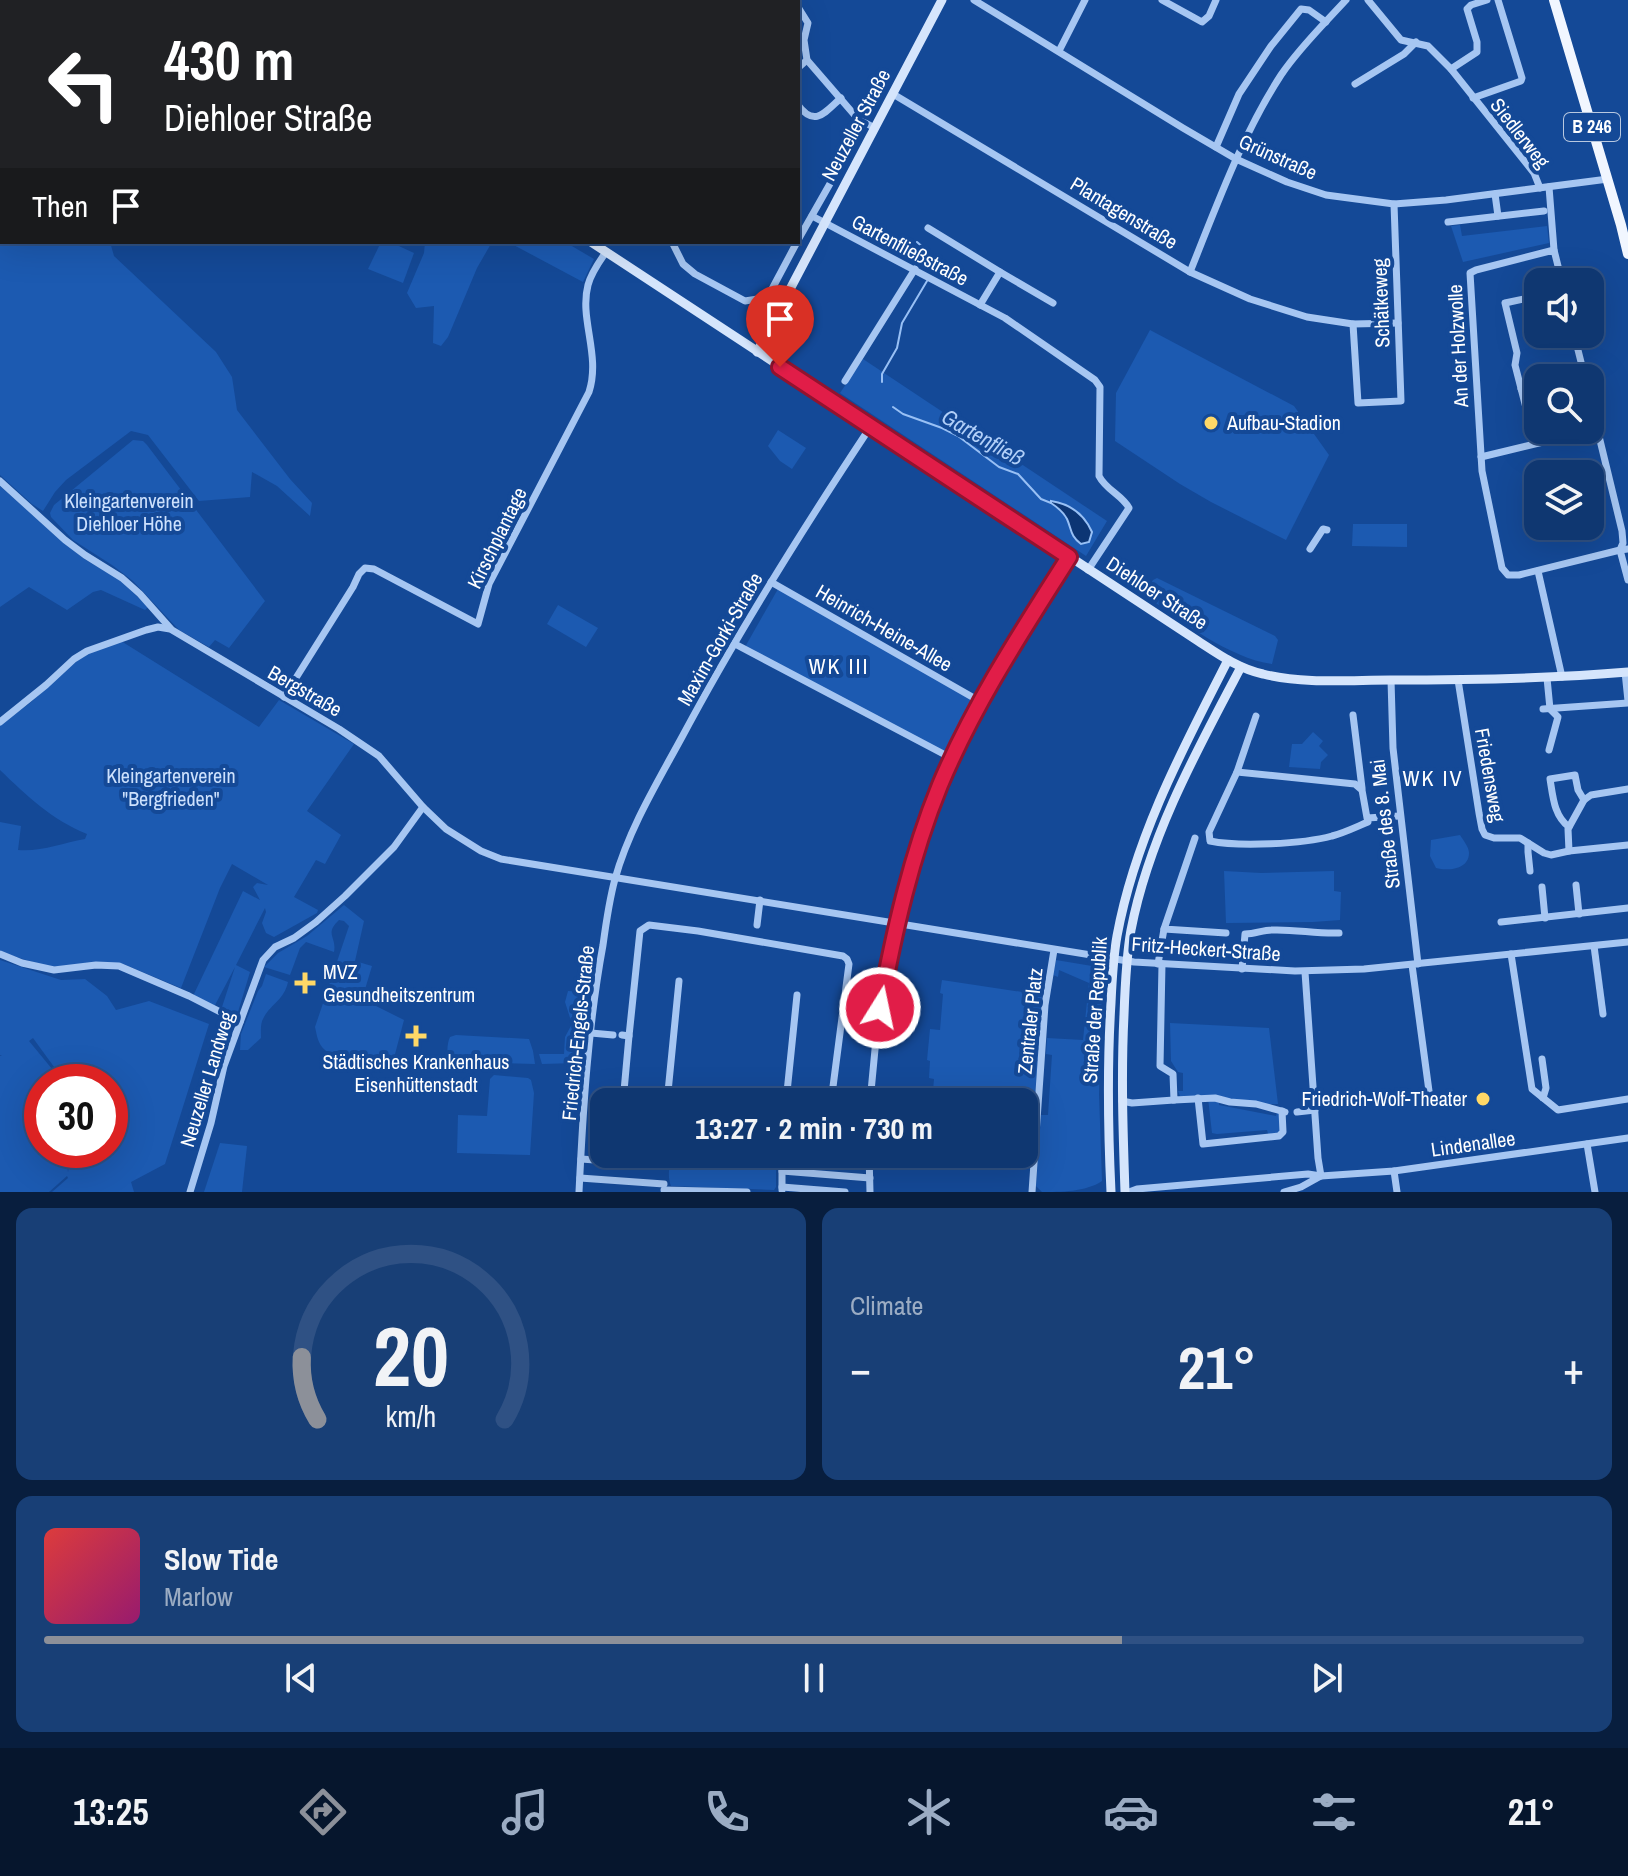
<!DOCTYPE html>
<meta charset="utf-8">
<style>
body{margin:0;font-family:"Archivo Narrow",sans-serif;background:#183f76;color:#f1f3f6;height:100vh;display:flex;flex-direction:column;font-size:30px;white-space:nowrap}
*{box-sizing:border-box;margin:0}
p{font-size:26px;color:#9bacc3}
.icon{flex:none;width:44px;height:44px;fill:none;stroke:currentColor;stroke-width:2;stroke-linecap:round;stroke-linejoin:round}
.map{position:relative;height:1192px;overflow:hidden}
.panel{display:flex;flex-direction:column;gap:16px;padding:16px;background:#081e3e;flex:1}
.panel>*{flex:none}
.hud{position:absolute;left:0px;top:0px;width:800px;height:244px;box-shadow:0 8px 32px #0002,0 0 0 2px #2f5184;background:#202124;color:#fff;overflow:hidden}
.fabs{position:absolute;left:1524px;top:268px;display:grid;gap:16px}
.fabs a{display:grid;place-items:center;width:80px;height:80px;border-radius:16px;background:#0f3771;box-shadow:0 8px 32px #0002,0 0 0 2px #2f5184;font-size:40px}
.speed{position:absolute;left:24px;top:1064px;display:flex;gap:16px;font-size:40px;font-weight:700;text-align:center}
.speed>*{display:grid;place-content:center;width:104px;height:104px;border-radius:50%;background:#0f3771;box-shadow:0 8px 32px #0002,0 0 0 2px #2f5184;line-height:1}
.speed .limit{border:12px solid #d22;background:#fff;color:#111}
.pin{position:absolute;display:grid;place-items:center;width:68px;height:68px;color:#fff;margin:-82px -34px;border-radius:50% 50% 50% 0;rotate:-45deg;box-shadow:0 0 8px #0007}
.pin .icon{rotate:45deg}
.me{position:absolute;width:88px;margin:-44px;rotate:10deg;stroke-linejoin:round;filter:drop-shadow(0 0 6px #0008)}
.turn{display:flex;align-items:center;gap:28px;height:168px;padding:0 32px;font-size:36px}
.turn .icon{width:104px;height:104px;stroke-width:2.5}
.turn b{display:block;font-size:56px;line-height:68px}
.then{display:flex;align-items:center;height:76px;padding:0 32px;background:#0003;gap:16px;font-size:30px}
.big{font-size:60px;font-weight:700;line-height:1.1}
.panel .card{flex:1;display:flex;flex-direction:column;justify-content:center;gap:12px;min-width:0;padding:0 28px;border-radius:16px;background:#183f76}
.panel .dial{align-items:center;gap:0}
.dial svg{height:208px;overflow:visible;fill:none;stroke:#2f5184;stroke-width:7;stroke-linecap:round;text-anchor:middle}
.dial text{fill:#f1f3f6;stroke:none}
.song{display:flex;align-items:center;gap:24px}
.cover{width:96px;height:96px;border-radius:12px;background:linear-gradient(135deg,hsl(0 70% 55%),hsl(320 70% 35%))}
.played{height:8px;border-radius:4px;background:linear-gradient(90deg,#8c9099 70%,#2f5184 70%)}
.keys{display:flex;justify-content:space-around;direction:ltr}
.heat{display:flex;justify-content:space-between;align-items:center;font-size:44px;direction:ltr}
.panel .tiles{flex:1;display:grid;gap:16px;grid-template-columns:1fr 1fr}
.card:last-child{grid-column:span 2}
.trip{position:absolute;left:590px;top:1088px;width:448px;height:80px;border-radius:16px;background:#0f3771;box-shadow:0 8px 32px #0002,0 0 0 2px #2f5184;font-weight:700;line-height:80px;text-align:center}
.tab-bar{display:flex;height:128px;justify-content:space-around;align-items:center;background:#06162d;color:#9bacc3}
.tab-bar .icon{width:56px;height:56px}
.tab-bar .on{color:#8c9099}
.tab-bar b{font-size:36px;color:#f1f3f6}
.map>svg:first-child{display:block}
.green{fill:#1c5ab1;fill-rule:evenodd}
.water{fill:#0c3574;stroke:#98c0f5;stroke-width:2}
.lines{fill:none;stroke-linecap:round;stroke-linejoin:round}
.stream{stroke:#98c0f5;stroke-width:2}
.street-tunnel{stroke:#3764a7;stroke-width:7;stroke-dasharray:7 3.5;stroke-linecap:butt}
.street{stroke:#a6c6f2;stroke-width:7}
.secondary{stroke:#d5e5fc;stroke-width:9}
.primary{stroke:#f1f6ff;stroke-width:10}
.route-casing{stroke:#92132f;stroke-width:20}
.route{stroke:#e11d48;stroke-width:14}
.poi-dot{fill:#ffd867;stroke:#144997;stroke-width:3}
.labels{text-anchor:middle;stroke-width:8;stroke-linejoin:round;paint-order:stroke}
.shield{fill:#144997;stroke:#b8c8e0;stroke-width:2}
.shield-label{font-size:18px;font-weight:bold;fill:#fff}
.street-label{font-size:20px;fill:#fff;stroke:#144997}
.poi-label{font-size:20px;fill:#fff;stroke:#144997;text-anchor:start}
.park-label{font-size:20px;fill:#cde1fd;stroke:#144997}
.water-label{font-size:22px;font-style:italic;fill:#b2d0f9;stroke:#144997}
.neighbourhood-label{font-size:22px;letter-spacing:2px;fill:#fff;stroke:#144997}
</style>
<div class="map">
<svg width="1628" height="1192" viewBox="0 0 1628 1192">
<rect width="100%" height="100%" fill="#144997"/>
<!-- green -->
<g class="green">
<path d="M0 0H220L223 2H2V242H110L114 256 216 352 232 377 237 410 290 479 312 503 310 516 277 486 252 472 250 497 199 501 148 435 131 431 66 480 55 492 43 511 32 504 0 475Z"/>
<path d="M1460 225 1462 236 1547 226 1549 243 1463 262 1451 226Z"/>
<path d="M381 242H390L414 253 403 283 368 269Z"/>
<path d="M425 242H492L477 268 448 337 441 346 433 343 434 306 416 308 407 293 424 253Z"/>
<path d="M508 242H565L594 259 583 282Z"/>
<path d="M1150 330 1294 406 1329 455 1286 540 1211 502 1180 484 1115 441 1116 393Z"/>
<path d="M863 359 1107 521 1086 556 840 393Z"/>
<path d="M778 430 806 448 792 469 780 461 768 446Z"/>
<path d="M133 440 143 441 147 445 265 601 229 648 215 640 209 647 179 630 133 581 112 565 73 540 51 517 50 513 54 505Z"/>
<path d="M0 486 64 543 86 560 120 580 148 607 145 610 101 590 93 592 67 610 29 587 0 607Z"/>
<path d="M1353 524H1407V547L1352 546Z"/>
<path d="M1157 578 1275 636 1278 640 1272 664C1229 658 1181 621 1146 596L1145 594 1153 580Z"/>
<path d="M778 589 972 699 944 752 745 647Z"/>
<path d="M558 605 598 628 586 647 547 624Z"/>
<path d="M121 641 259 727 279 700 354 744 307 811 341 835 325 864 316 860 294 897 318 910 317 913 274 937 266 933 262 923 266 912 265 908 236 965 250 972 238 1012 225 1011 222 1007 235 967 214 1007 193 996 243 891 260 900 253 887 257 883 268 885 232 864 220 888 181 988 123 964 103 962 49 967 0 952V822L21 826 18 850C41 852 62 843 85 839L87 834C52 820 27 796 0 770V725L30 703 78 660 95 650Z"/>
<path d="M1313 732 1323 741 1319 746 1328 755 1321 762 1320 769 1289 767 1292 744H1302Z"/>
<path d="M1460 835C1463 840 1469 847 1469 853 1469 870 1447 871 1436 868L1430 856 1431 840Z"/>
<path d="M1224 871 1261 873 1334 871V891L1341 892 1340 920 1313 922 1226 923Z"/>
<path d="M344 905 364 921 355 961 372 966 363 996 376 1006 404 1020 394 1058C378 1057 337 1061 325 1050 318 1044 317 1036 315 1027L349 926 344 921 339 920C324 934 337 937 334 952L306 942 300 948 290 975 264 967 278 953 307 936Z"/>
<path d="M0 960 61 980 85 979 107 996 116 1010 149 1001 209 1024 165 1164 131 1182 134 1192H52L68 1178 67 1176 49 1192H0V1056L2 1055H0ZM33 1038 65 1082H110V1150H72L68 1172 65 1150H42V1082H57V1075L29 1041Z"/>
<path d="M1056 960 1092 966 1100 972 1102 984 1099 1094 1102 1181C1086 1192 1060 1192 1042 1192L1036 1186 1041 1115H1048L1052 1055 1046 1054 1047 1038 1083 1040 1089 983 1059 970 1058 977 1053 975Z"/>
<path d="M266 974 288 982C284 1000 272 1003 264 1017 260 1023 261 1031 261 1038L248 1050H240L241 1034 258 991 262 986Z"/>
<path d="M942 980 1042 995 1032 1142 1024 1143V1102H932L934 1079 929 1078 930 1061 927 1060 930 1029 940 1030 943 994 940 993Z"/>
<path d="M568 991 584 992 576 1063 542 1064 539 1054H564L565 1037 572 1024 565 1002Z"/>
<path d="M1170 1023 1269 1028 1278 1104H1256L1220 1100 1219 1105 1276 1116 1278 1110 1283 1132 1269 1137 1267 1130 1217 1134 1212 1133 1208 1098 1189 1099 1180 1096 1178 1091H1183V1073L1178 1072 1171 1061Z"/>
<path d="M456 1035 529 1039 533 1051 535 1064 450 1062C446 1056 447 1043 450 1037Z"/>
<path d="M494 1075 528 1078 531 1080 534 1093 530 1155 457 1153 458 1115 487 1116 490 1079Z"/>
<path d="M220 1143 247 1146 242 1192H204Z"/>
<path d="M677 1159 776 1166V1187L774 1190 671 1186C668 1179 668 1166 672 1160Z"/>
</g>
<!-- water -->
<path class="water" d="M1051 501C1071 504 1084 514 1092 532L1089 542 1081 544C1070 536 1072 530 1067 519 1064 513 1057 507 1051 503Z"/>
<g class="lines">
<!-- stream -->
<g class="stream">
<path d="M506 0 508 2"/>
<path d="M917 242 935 258 932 272"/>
<path d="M882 382V374L897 348 902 323 927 281"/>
<path d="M893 407 903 414 942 428 958 436 999 467 1018 474 1041 499 1051 503"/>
</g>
<!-- street-tunnel -->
<path class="street-tunnel" d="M848 1012 859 1014"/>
<!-- street -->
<g class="street">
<path d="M974 0 1183 128 1236 159 1287 182 1326 195 1394 204 1446 200 1608 179"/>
<path d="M1162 0 1202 22 1209 16 1216 0"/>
<path d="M1368 0 1401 40 1428 46 1451 69 1534 173 1540 188"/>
<path d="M798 7 808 23 804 40 807 60 858 119 875 128"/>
<path d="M1059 51 1085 0"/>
<path d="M798 68 807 60"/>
<path d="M1451 69 1477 52V42L1467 9 1471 5 1487 0"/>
<path d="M1355 84 1404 54 1416 42"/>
<path d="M893 94 1190 272 1250 299 1307 317 1353 324 1398 323"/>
<path d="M1473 98 1521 81 1522 78 1498 0"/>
<path d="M798 105C815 128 825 112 841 98"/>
<path d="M1216 147 1239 94 1271 46 1301 9 1309 10 1326 22"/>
<path d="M1549 187 1554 250"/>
<path d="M1495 194 1498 216"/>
<path d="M812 216 1005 318 1095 380 1100 387 1099 476C1106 490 1122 495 1129 508L1088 570"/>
<path d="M1448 222 1544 211"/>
<path d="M928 228 1000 272"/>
<path d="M798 240 856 138 858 119"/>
<path d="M672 242 683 264 695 274 745 301 764 298 772 289 797 242"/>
<path d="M1190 272C1217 205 1242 135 1281 75 1300 47 1324 24 1346 0"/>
<path d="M1562 282 1554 250 1476 270 1470 273 1482 471 1502 568 1508 575H1519L1620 550 1623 543 1622 531 1590 399"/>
<path d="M980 305 1000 272 1053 303"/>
<path d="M1353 324 1358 403 1401 401 1394 204"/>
<path d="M1574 334 1585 378"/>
<path d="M845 381 915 269"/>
<path d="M1521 389 1538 385"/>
<path d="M1535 443 1515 365 1517 353 1505 303 1538 296"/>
<path d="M1481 457 1572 435"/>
<path d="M0 481 65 540 85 555 122 578 140 594 172 630 339 729 379 756 423 807 446 829 481 851 501 859 1134 962 1295 971 1364 969 1628 942"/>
<path d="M1310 549 1323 529 1327 530"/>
<path d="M1628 549 1620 550 1628 580"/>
<path d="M1538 571 1562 677"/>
<path d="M771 582 981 702"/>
<path d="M735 644 953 759"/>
<path d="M1625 672 1628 701"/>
<path d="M1547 678 1550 709 1558 717 1549 750"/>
<path d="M1391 680 1393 748 1418 964"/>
<path d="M1458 680 1479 813 1482 829 1485 835 1494 838H1520L1544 853 1551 855 1569 851 1628 845"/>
<path d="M284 697 353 587 359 574 365 568 374 569 478 624 489 584 589 392C601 355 579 319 588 285 591 273 599 262 606 252"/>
<path d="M1543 709 1628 703"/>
<path d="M1353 715 1362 788"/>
<path d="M0 722 46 685 74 659 87 651 146 630 158 627 170 629"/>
<path d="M1237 772 1256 716"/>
<path d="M1367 818 1362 790 1355 784 1237 772 1209 832 1210 841C1239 847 1303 844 1332 836 1344 833 1356 827 1368 822L1367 818 1399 816"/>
<path d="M1569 827C1554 816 1553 797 1550 779L1575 775 1578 790 1584 800"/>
<path d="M1195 838 1164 929 1226 933"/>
<path d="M1528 843V852L1530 871"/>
<path d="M1569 851 1568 829 1584 800 1591 795 1628 789"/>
<path d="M1576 885 1579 914"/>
<path d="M1542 887 1545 918"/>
<path d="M1501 922 1628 908"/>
<path d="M757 925 760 900"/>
<path d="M1594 946 1603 1014"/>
<path d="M0 954 22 963 54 970 96 965 119 966 189 996 240 1022"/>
<path d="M1511 954 1532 1089 1558 1110 1628 1099"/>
<path d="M1158 964 1164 929"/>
<path d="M1162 964 1160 1066 1173 1074 1174 1100 1215 1098 1230 1102 1256 1104 1285 1112"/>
<path d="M1412 965 1429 1091"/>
<path d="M1242 969 1245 934C1256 934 1262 930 1272 930 1295 929 1316 934 1339 933"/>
<path d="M1305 972 1318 1158 1321 1176"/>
<path d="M859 1014 878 1018"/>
<path d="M591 1033 613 1035"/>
<path d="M622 1035 629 1036 640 931 649 925 698 931 843 956 847 959 849 964 831 1102"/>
<path d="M1542 1059 1546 1088 1543 1098"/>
<path d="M1198 1098 1203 1144 1279 1136 1283 1132 1282 1111"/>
<path d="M1122 1101 1132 1103 1174 1100"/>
<path d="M623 1102 629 1036"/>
<path d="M667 1102 679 981"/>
<path d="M786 1102 797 995"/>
<path d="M870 1102 878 1018 896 924 935 800 981 702 1024 627 1069 557"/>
<path d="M1297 1112 1315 1110"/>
<path d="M1587 1144 1595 1192"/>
<path d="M782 1154V1190"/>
<path d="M869 1154 870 1192"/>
<path d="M666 1155 782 1164"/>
<path d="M581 1159 665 1165"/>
<path d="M782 1171 870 1178"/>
<path d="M1394 1171 1397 1192"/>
<path d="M580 1178 664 1184"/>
<path d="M782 1187 845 1192"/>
<path d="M664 1190 747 1192"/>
<path d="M190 1192 211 1123 224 1066 263 960 275 947 294 938 316 922 345 896 394 847 423 807"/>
<path d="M579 1192C583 1110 588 1026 603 945 606 923 609 901 615 879 629 829 657 783 682 737 739 630 804 527 871 426"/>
<path d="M1032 1192 1045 1005 1054 950"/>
<path d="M1129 1192 1137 1189 1308 1174 1321 1176 1394 1171 1628 1138"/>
<path d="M1284 1192 1301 1187 1319 1177"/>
</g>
<!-- secondary -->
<g class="secondary">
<path d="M224 0 227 2"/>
<path d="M591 242 1198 641C1218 654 1239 669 1263 674 1303 684 1349 680 1390 680 1470 680 1549 679 1628 672"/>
<path d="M757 352 942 0"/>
<path d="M1111 1192C1108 1129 1107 1066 1111 1003 1112 981 1113 958 1117 936 1135 838 1183 748 1228 660"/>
<path d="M1125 1192C1123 1133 1121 1074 1124 1015 1125 987 1126 958 1131 930 1149 837 1197 750 1241 667"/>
</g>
<!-- primary -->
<path class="primary" d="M1554 0 1621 225 1628 254"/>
</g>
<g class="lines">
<defs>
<path id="route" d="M780 367 1069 557C1022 631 974 704 940 785 911 856 894 932 880 1008"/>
</defs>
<!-- route casing -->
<use href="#route" class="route-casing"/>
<!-- route -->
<use href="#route" class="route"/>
</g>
<!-- markers -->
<g class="poi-dot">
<circle cx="1211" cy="423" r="8"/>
<path d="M301 971h8v8h8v8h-8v8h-8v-8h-8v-8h8z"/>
<path d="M412 1024h8v8h8v8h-8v8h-8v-8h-8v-8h8z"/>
<circle cx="1483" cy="1099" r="8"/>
</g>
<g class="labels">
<!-- shield labels -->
<rect class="shield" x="1564" y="113" width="56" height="28" rx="6"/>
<g class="shield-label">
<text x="1592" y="133">B 246</text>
</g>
<!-- street labels -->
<g class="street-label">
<text transform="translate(856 125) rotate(-62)" y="7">Neuzeller Straße</text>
<text transform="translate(1520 133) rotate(52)" y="7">Siedlerweg</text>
<text transform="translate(1278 157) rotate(24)" y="7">Grünstraße</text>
<text transform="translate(1124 213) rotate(31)" y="7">Plantagenstraße</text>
<text transform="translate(910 250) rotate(28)" y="7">Gartenfließstraße</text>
<text transform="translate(1381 303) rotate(-92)" y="7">Schätkeweg</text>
<text transform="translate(1458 346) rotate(-93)" y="7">An der Holzwolle</text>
<text transform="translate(497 538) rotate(-64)" y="7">Kirschplantage</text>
<text transform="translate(1157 593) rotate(33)" y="7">Diehloer Straße</text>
<text transform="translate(884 628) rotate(30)" y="7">Heinrich-Heine-Allee</text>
<text transform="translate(720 639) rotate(-60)" y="7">Maxim-Gorki-Straße</text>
<text transform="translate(305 691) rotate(30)" y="7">Bergstraße</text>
<text transform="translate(1490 775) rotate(80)" y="7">Friedensweg</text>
<text transform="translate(1385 824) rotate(-97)" y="7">Straße des 8. Mai</text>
<text transform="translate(1206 949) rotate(4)" y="7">Fritz-Heckert-Straße</text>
<text transform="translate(1095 1010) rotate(-86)" y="7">Straße der Republik</text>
<text transform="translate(1030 1021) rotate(-84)" y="7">Zentraler Platz</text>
<text transform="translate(578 1033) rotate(-84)" y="7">Friedrich-Engels-Straße</text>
<text transform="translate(207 1079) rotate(-73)" y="7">Neuzeller Landweg</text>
<text transform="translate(1473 1144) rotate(-8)" y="7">Lindenallee</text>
</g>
<!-- poi labels -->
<g class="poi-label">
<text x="1227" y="430">Aufbau-Stadion</text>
<text x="323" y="979">MVZ<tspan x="323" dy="23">Gesundheitszentrum</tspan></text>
<text x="416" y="1069" text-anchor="middle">Städtisches Krankenhaus<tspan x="416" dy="23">Eisenhüttenstadt</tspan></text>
<text x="1467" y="1106" text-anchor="end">Friedrich-Wolf-Theater</text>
</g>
<!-- park labels -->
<g class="park-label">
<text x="129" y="508">Kleingartenverein<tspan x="129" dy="23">Diehloer Höhe</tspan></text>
<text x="171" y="783">Kleingartenverein<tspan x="171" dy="23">"Bergfrieden"</tspan></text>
</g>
<!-- water labels -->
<g class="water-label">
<text transform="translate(983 437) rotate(30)" y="8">Gartenfließ</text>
</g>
<!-- neighbourhood labels -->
<g class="neighbourhood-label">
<text x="839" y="674">WK III</text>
<text x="1433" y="786">WK IV</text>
</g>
</g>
</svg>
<div class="fabs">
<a><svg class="icon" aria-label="sound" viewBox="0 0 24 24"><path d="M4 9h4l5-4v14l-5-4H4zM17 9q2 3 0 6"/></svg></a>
<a><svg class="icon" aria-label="search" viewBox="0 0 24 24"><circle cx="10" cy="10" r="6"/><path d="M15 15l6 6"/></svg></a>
<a><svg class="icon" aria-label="layers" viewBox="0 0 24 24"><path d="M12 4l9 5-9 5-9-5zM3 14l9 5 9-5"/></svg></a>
</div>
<div class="speed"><div class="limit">30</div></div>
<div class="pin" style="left:780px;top:367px;background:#d93025"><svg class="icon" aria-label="arrive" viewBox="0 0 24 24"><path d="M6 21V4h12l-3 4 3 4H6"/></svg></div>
<svg class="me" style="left:880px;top:1008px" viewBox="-20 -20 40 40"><circle r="17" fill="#e11d48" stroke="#fff" stroke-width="3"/><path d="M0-11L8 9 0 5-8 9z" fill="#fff"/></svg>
<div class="trip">13:27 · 2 min · 730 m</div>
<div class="hud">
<div class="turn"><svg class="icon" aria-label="left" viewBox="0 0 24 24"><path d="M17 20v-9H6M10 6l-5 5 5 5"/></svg><div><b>430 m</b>Diehloer Straße</div></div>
<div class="then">Then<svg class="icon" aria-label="arrive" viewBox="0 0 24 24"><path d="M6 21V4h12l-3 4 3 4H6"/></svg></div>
</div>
</div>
<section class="panel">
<div class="tiles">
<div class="card dial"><svg viewBox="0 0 100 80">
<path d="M14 69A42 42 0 1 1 86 69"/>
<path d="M14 69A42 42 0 0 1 8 45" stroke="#8c9099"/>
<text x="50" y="56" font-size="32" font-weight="700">20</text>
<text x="50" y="72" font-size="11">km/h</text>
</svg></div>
<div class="card"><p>Climate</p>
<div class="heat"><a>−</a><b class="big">21°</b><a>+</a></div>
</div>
<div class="card">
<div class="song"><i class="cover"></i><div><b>Slow Tide</b><p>Marlow</p></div></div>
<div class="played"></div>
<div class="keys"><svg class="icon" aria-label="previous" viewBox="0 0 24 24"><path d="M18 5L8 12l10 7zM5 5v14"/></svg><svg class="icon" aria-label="pause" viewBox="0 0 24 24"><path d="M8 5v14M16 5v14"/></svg><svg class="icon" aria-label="next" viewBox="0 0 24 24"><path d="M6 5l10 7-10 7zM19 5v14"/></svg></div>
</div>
</div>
</section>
<nav class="tab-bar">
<b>13:25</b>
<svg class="icon on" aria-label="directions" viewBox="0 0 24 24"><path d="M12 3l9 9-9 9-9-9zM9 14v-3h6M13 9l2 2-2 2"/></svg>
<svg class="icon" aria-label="music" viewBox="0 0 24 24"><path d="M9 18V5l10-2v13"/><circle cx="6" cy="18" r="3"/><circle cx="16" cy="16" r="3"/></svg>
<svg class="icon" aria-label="phone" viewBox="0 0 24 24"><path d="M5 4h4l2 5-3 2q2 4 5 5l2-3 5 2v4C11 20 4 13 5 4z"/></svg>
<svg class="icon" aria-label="climate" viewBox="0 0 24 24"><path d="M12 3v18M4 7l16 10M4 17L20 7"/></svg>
<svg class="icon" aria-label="car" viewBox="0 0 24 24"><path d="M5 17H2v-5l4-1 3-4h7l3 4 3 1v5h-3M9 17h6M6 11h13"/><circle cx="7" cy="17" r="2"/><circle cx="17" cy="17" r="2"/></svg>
<svg class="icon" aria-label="filters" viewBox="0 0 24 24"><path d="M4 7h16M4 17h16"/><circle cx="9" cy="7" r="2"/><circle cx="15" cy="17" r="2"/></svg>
<b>21°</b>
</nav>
